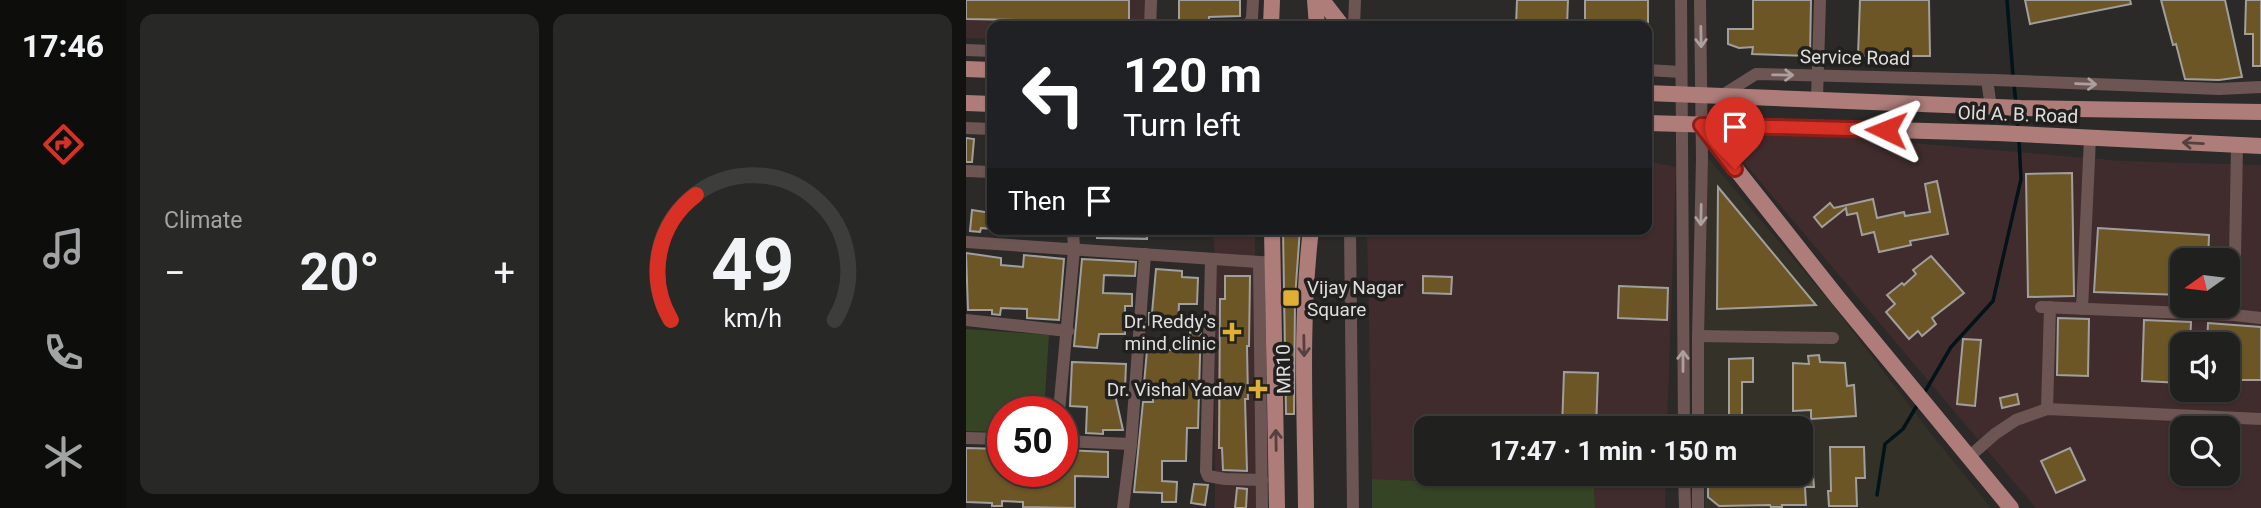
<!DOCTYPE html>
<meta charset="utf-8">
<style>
body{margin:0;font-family:Roboto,sans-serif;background:#282827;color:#f1f3f6;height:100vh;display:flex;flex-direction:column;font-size:26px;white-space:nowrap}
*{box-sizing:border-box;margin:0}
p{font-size:23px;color:#a2a3a4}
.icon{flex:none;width:38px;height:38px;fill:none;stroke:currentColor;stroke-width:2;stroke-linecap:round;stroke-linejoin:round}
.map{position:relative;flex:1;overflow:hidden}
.details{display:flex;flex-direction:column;gap:14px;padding:14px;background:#121210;width:840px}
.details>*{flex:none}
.top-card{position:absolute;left:21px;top:21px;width:665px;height:214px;border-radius:14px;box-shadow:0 2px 5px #0004,0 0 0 2px #3d3e3c;background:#202124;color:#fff;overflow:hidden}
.needle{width:46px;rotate:256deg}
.buttons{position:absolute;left:1204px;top:248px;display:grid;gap:14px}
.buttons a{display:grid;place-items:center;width:70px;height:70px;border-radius:14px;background:#20201e;box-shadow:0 2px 5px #0004,0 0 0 2px #3d3e3c;font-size:35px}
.speed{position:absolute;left:21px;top:396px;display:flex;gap:14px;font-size:35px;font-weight:700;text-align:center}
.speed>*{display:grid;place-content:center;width:91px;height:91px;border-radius:50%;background:#20201e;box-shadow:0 2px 5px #0004,0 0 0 2px #3d3e3c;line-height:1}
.speed .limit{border:10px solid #d22;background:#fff;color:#111}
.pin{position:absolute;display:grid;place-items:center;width:60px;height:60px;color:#fff;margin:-72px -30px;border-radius:50% 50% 50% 0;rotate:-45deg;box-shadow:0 0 7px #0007}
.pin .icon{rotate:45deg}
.me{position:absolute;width:77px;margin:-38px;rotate:272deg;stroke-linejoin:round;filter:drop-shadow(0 0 5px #0008)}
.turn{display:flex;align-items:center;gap:24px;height:147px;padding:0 21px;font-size:32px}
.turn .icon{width:91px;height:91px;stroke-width:2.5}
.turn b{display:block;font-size:49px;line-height:60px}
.then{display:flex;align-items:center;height:66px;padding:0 21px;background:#0003;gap:14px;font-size:26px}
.big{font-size:52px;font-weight:700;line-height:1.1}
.details .card{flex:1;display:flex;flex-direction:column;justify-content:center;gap:10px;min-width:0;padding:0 24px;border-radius:14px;background:#282827}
.details .dial{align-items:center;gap:0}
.dial svg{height:182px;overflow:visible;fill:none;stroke:#3d3e3c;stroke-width:7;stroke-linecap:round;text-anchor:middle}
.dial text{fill:#f1f3f6;stroke:none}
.heat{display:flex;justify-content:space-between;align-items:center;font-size:38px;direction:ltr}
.details .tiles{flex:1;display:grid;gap:14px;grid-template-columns:repeat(2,1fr)}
.trip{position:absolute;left:448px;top:416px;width:399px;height:70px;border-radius:14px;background:#20201e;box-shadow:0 2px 5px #0004,0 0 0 2px #3d3e3c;font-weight:700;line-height:70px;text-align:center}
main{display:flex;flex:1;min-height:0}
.dock{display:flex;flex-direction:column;width:126px;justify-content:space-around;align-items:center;background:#0d0d0c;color:#a2a3a4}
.dock .icon{width:49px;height:49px}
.dock .selected{color:#d93025}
.dock b{font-size:32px;color:#f1f3f6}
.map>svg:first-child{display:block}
.commercial{fill:#402c2c;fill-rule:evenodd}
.built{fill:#343129}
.green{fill:#354425}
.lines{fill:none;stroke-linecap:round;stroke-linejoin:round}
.stream{stroke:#021419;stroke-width:3.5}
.building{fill:#6c5626;stroke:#a19f9d;stroke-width:2}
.minor{stroke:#6d5553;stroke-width:12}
.major{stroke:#ae7d7a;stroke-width:16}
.oneway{stroke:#aba09e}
.oneway2{stroke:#52413e}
.route-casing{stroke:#8d1f18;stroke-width:18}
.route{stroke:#d93025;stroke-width:12}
.poi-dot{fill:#dfb034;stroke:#21201e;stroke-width:2.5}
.labels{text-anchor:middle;stroke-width:7;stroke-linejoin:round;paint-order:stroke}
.street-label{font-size:19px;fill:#dededc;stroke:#21201e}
.poi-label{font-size:19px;fill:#dededc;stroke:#21201e;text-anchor:end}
</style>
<main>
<nav class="dock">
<b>17:46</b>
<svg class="icon selected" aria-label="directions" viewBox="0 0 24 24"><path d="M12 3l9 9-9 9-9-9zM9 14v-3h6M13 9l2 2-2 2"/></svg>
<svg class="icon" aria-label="music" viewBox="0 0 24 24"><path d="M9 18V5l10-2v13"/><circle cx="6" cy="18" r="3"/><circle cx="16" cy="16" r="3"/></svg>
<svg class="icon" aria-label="phone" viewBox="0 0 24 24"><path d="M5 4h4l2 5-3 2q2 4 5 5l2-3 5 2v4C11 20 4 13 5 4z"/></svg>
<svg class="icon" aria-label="climate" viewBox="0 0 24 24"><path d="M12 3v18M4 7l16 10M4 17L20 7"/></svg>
</nav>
<section class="details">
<div class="tiles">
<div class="card"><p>Climate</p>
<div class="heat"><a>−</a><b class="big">20°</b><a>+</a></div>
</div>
<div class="card dial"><svg viewBox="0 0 100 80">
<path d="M14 69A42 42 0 1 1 86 69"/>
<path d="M14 69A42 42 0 0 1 25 14" stroke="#d93025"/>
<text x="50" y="56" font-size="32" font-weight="700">49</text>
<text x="50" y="72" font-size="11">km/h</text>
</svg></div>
</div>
</section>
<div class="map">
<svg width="1295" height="508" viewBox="0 0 1295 508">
<rect width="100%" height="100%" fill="#2b2a28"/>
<!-- commercial -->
<g class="commercial">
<path d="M0 0H192L191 26H26V39L0 38Z"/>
<path d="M747 126 1156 161 1295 165V508H1070ZM1216 261H1262V306H1216ZM1216 345H1262V390H1216ZM1216 429H1262V474H1216Z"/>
<path d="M681 161 710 167 701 429H460V474H700L699 508H629L628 488 406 479 401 229H681Z"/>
<path d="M248 229H289L290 508H249Z"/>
</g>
<!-- built -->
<path class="built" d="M742 158 865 303 966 435 1025 508H739V474H835V429H738L737 288Z"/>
<!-- green -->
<g class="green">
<path d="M0 329 83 335 78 411H37V432L0 431Z"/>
<path d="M406 479 628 488 629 508H406Z"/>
</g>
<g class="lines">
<!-- stream -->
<g class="stream">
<path d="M1041 0 1047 76"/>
<path d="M1048 84 1050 104"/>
<path d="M1050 112 1052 129"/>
<path d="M957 395 985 347 1027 301 1055 179 1053 140"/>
<path d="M911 495 919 444 937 429 953 402"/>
</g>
</g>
<!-- building -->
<g class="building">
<path d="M0 0H163V22L0 19Z"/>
<path d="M213 0H274V16L243 17V22H213Z"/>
<path d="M551 0H602L601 26H550Z"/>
<rect x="619" y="0" width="63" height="26"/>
<path d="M787 0H845L844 56 786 54 787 47 773 48 762 44V29H787Z"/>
<path d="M894 0H963L964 56H892Z"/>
<path d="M1059 0H1164L1165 4 1064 24Z"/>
<path d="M1195 0H1259L1276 77 1253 80 1219 79 1210 44 1207 45Z"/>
<path d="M1280 0H1295V66H1287V34H1279Z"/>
<path d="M0 138 8 139 6 162H0Z"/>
<path d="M1106 173 1108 296 1062 297 1060 174Z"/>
<path d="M971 181 982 234 944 241 945 245 913 252 908 232 896 235 891 213 881 215 880 208 856 227 848 217 864 203 868 208 907 199 911 218 938 212 939 216 964 212 959 184Z"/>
<path d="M752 187 850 305 751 309Z"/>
<path d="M6 210 26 213V229L15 228 14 232 4 231Z"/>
<path d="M1132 228 1243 235 1242 261H1216V295L1128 292Z"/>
<path d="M131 229H181V239L131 238Z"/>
<path d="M317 229H334L329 298 328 414H320Z"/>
<path d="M0 253 35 258V265L57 267 58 255 98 259 93 320 61 318V309L35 308 34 315 26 314V310H2Z"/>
<path d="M965 256 998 293 966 318 970 324 956 336 952 331 943 339 920 312 929 304 921 295 936 283 938 285 950 274 947 270Z"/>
<path d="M116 259 170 262 169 276 138 275 137 293 166 294V306H159V334H133L131 348 108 346Z"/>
<path d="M190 269 216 271V277L232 278 231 304H213L212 326 183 325V313H186Z"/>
<path d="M259 276H284L283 346H281L282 399H279L281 471 257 470 256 448H253L254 299H259Z"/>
<path d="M457 276 486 277 485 294 457 293Z"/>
<path d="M653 286 702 288 701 320 652 318Z"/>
<path d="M1092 318 1123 319 1122 376 1091 375Z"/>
<path d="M1178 320 1225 322 1224 345H1216V383L1176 381Z"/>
<path d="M224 321 235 322 232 428H221L220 461H196V481L211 482 210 502H196V493L168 492 177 402H187V385L178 384 181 350H224Z"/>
<path d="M1242 323 1295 327V380H1262V345H1241Z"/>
<path d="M997 339 1015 340 1009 406 991 404Z"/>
<path d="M853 355 854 362 879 363 881 386 888 385 890 416 845 419V410L827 411V363L843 364 842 356Z"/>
<path d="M787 358V382H776V415H763V359Z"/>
<path d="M106 362 160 364 159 390H148L157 430H137V434L120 433 121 407 104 406Z"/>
<path d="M598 372 632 373 630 429 596 428Z"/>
<path d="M1051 394 1053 404 1036 408 1034 398Z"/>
<path d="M864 447H898L899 478H890L891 506H863L862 491H865Z"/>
<path d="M0 448 37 449V471H99V450L142 452V477L109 476V508L57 507V502L36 501V506H26V503L0 502Z"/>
<path d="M1104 448 1119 480 1090 493 1075 461Z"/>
<path d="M742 474H847L848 487H839L840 505H816V507H805L804 505 753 506 742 497Z"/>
<path d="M228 484 242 485 239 505 225 503Z"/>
<path d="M271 488 281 489 280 508H269Z"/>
</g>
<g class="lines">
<!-- minor -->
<g class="minor">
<path d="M715 0 718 429"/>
<path d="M184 26 185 0"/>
<path d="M282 26 286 18 287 0"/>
<path d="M388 26 389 0"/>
<path d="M0 50 26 51"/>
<path d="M681 70 715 72"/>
<path d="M1021 80 1025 107"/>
<path d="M755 96 790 74 1028 80 1253 89 1295 87"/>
<path d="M851 98 854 0"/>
<path d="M0 128 26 129"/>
<path d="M0 171 26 172"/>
<path d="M384 229 387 508"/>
<path d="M0 242 308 263"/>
<path d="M245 259 240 471 242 476 259 479 296 480"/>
<path d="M293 262 296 508"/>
<path d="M1075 307 1268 315 1271 145"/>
<path d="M1116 309 1124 138"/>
<path d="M1268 315 1295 318"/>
<path d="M0 320 102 331"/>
<path d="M732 336 867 338"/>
<path d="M1081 409 1084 307"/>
<path d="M93 411 108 250 107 229"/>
<path d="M732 429V336L736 159 734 0"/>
<path d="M0 438 37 439"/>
<path d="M96 441 165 444"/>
<path d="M1004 456 1029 434 1050 420 1081 409 1295 419"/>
<path d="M718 474 719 508"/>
<path d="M732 474V508"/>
<path d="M157 508 165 444 179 254"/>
</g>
<!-- major -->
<g class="major">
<path d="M349 0 351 26"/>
<path d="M356 0 376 26"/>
<path d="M305 26 306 0"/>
<path d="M0 69 26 70"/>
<path d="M681 93 1055 108 1295 112"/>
<path d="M0 103 26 104"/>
<path d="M681 123 1031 133 1295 146"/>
<path d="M735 125 872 298 1045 508"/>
<path d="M306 229 311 508"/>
<path d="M340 508C339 415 334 322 345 229"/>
</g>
</g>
<!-- one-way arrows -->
<defs><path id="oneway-shaft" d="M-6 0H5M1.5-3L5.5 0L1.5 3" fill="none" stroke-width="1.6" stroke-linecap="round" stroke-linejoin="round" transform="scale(1.75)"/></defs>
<g class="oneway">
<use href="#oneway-shaft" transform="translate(735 37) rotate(89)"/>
<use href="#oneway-shaft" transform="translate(817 75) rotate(1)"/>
<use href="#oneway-shaft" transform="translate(1120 84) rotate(2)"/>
<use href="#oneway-shaft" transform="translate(735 215) rotate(91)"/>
<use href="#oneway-shaft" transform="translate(717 361) rotate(-90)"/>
</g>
<g class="oneway2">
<use href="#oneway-shaft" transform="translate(1227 143) rotate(-177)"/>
<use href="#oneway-shaft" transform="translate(338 346) rotate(89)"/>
<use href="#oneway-shaft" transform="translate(310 440) rotate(-91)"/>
</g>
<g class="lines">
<defs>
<path id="route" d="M769 169 735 125 920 130"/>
</defs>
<!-- route casing -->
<use href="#route" class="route-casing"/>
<!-- route -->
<use href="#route" class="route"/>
</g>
<!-- markers -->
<g class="poi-dot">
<rect x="316" y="289" width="18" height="18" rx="3.5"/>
<path d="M262.5 321.5h7v7h7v7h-7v7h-7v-7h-7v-7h7z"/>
<path d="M288.5 378.5h7v7h7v7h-7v7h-7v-7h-7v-7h7z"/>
</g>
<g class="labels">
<!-- street labels -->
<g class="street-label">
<text transform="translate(889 57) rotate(1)" y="7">Service Road</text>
<text transform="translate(1052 114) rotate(2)" y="7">Old A. B. Road</text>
<text transform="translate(317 369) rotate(-91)" y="7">MR10</text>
</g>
<!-- poi labels -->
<g class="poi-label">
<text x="341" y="294" text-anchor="start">Vijay Nagar<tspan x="341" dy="22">Square</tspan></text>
<text x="250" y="328">Dr. Reddy's<tspan x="250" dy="22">mind clinic</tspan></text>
<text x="276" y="396">Dr. Vishal Yadav</text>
</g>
</g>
</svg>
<div class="buttons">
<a><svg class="needle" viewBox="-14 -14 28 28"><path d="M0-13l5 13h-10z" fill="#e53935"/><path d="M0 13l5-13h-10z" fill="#a2a3a4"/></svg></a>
<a><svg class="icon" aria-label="sound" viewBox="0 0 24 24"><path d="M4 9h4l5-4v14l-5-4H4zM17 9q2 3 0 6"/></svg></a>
<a><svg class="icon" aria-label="search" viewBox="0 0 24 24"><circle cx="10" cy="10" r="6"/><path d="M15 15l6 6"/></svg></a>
</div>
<div class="speed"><div class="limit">50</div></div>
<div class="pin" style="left:769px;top:169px;background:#d93025"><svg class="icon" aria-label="arrive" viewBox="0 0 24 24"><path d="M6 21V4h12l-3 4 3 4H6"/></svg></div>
<svg class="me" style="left:920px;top:130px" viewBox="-20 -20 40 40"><path d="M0-17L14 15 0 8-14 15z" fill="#d93025" stroke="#fff" stroke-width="4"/></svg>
<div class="trip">17:47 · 1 min · 150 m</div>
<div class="top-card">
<div class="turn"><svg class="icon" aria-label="left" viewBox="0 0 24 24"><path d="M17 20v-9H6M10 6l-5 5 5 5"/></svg><div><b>120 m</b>Turn left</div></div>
<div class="then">Then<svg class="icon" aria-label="arrive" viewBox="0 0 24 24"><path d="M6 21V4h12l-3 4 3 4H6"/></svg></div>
</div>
</div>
</main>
